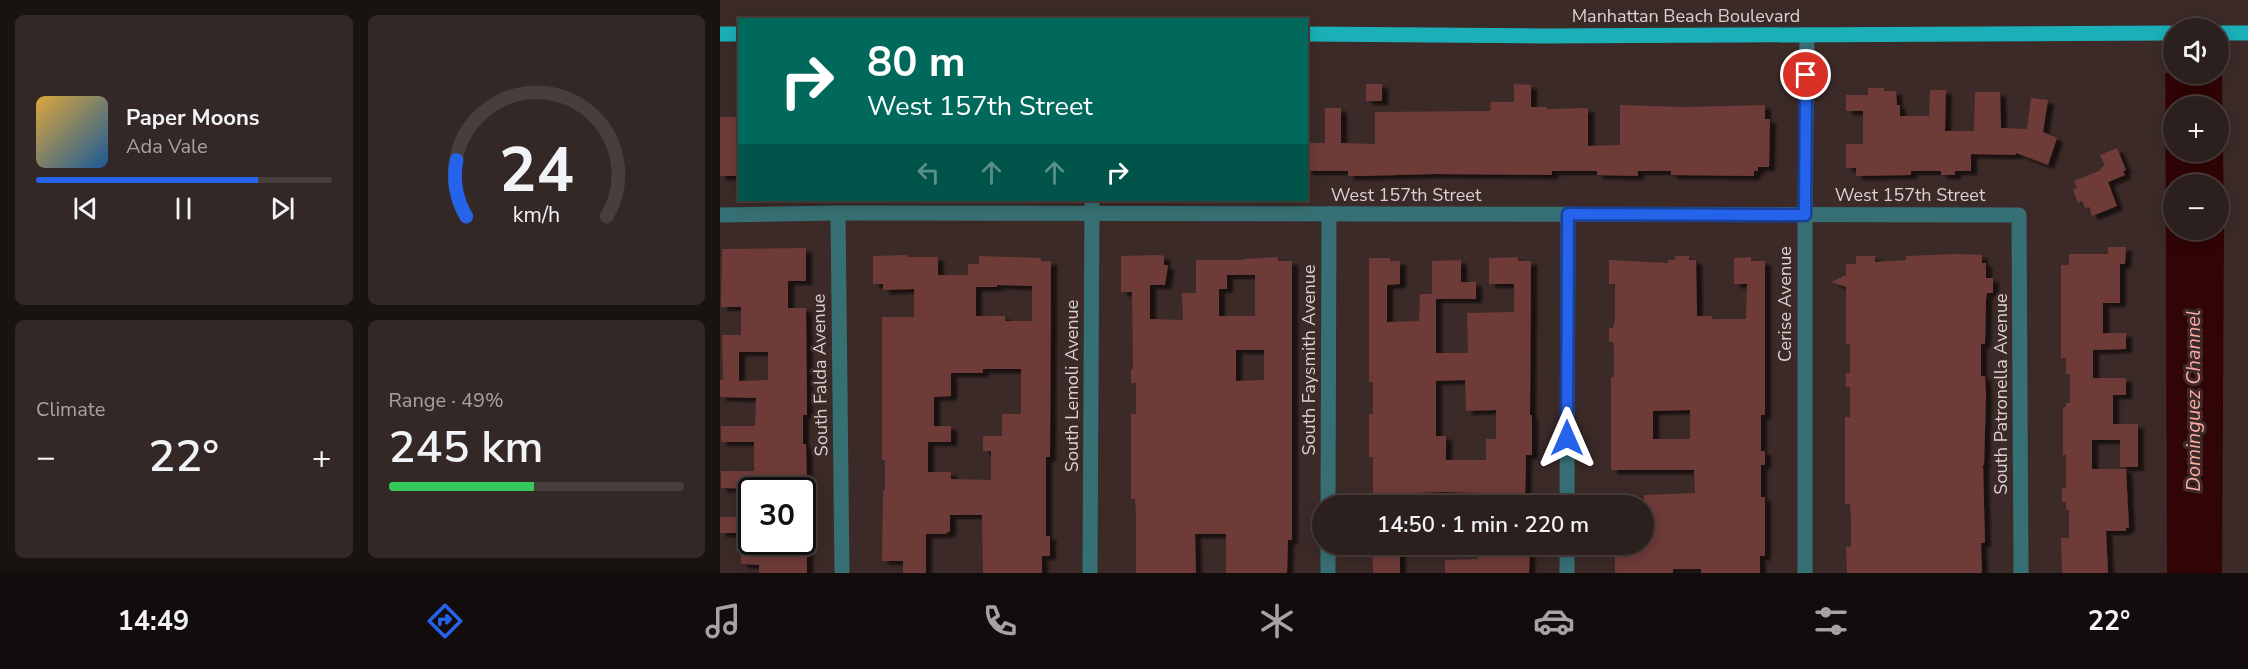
<!DOCTYPE html>
<meta charset="utf-8">
<style>
body{margin:0;font-family:"Nunito Sans",sans-serif;background:#342827;color:#f1f3f6;height:100vh;display:flex;flex-direction:column;font-size:22px;white-space:nowrap}
*{box-sizing:border-box;margin:0}
p{font-size:20px;color:#a6a3a4}
.icon{flex:none;width:33px;height:33px;fill:none;stroke:currentColor;stroke-width:2;stroke-linecap:round;stroke-linejoin:round}
.map{position:relative;flex:1;overflow:hidden}
.side{display:flex;flex-direction:column;gap:15px;padding:15px;background:#181210;width:720px}
.side>*{flex:none}
.hud{position:absolute;left:18px;top:18px;width:570px;height:183px;border-radius:0px;box-shadow:0 3px 15px #0003,0 0 0 2px #483e3c;background:#00695c;color:#fff;overflow:hidden}
.buttons{position:absolute;left:1443px;top:18px;display:grid;gap:12px}
.buttons a{display:grid;place-items:center;width:66px;height:66px;border-radius:50%;background:#2c201e;box-shadow:0 3px 15px #0003,0 0 0 2px #483e3c;font-size:30px}
.speed{position:absolute;left:18px;top:477px;display:flex;gap:12px;font-size:30px;font-weight:700;text-align:center}
.speed>*{display:grid;place-content:center;width:78px;height:78px;border-radius:50%;background:#2c201e;box-shadow:0 3px 15px #0003,0 0 0 2px #483e3c;line-height:1}
.speed .limit{border:3px solid #111;border-radius:9px;background:#fff;color:#111}
.pin{position:absolute;display:grid;place-items:center;width:51px;height:51px;color:#fff;margin:-26px;border:3px solid #fff;border-radius:50%;box-shadow:0 2px 6px #0007}
.me{position:absolute;width:66px;margin:-33px;rotate:0deg;stroke-linejoin:round;filter:drop-shadow(0 0 4px #0008)}
.turn{display:flex;align-items:center;gap:21px;height:126px;padding:0 30px;font-size:27px}
.turn .icon{width:78px;height:78px;stroke-width:2.5}
.turn b{display:block;font-size:42px;line-height:51px}
.lanes{display:flex;align-items:center;height:57px;padding:0 30px;background:#0003;justify-content:center;gap:30px;direction:ltr}
.lanes .off{opacity:.35}
.big{font-size:45px;font-weight:600;line-height:1.1}
.side .widget{flex:1;display:flex;flex-direction:column;justify-content:center;gap:9px;min-width:0;padding:0 21px;border-radius:9px;background:#342827}
.side .dial{align-items:center;gap:0}
.dial svg{height:156px;overflow:visible;fill:none;stroke:#483e3c;stroke-width:7;stroke-linecap:round;text-anchor:middle}
.dial text{fill:#f1f3f6;stroke:none}
.song{display:flex;align-items:center;gap:18px}
.cover{width:72px;height:72px;border-radius:9px;background:linear-gradient(135deg,hsl(40 70% 55%),hsl(210 70% 35%))}
.played{height:6px;border-radius:3px;background:linear-gradient(90deg,#2563eb 75%,#483e3c 75%)}
.keys{display:flex;justify-content:space-around;direction:ltr}
.heat{display:flex;justify-content:space-between;align-items:center;font-size:33px;direction:ltr}
.charge{height:9px;border-radius:4px;background:linear-gradient(90deg,#34c759 49%,#483e3c 0)}
.side .tiles{flex:1;display:grid;gap:15px;grid-template-columns:repeat(2,1fr)}
.trip{position:absolute;left:592px;top:495px;width:342px;height:60px;border-radius:30px;background:#2c201e;box-shadow:0 3px 15px #0003,0 0 0 2px #483e3c;font-weight:600;line-height:60px;text-align:center}
.menu{display:flex;height:96px;justify-content:space-around;align-items:center;background:#120d0c;color:#a6a3a4}
.menu .icon{width:42px;height:42px}
.menu .current{color:#2563eb}
.menu b{font-size:27px;color:#f1f3f6}
main{display:flex;flex:1;min-height:0}
.map>svg:first-child{display:block}
.water{fill:#310405;fill-rule:evenodd}
.pier{fill:#3b2a28}
.building{fill:#6e3b37;fill-rule:evenodd;filter:url(#shadow)}
.lines{fill:none;stroke-linecap:round;stroke-linejoin:round}
.minor{stroke:#377074;stroke-width:15}
.major{stroke:#1bb0b8;stroke-width:15}
.route-casing{stroke:#184099;stroke-width:15}
.route{stroke:#2563eb;stroke-width:10}
.labels{text-anchor:middle;stroke-width:6;stroke-linejoin:round;paint-order:stroke}
.street-label{font-size:18px;fill:#ddd1d0;stroke:#3b2a28}
.water-label{font-size:20px;font-style:italic;fill:#ffa9a1;stroke:#3b2a28}
</style>
<main>
<section class="side">
<div class="tiles">
<div class="widget">
<div class="song"><i class="cover"></i><div><b>Paper Moons</b><p>Ada Vale</p></div></div>
<div class="played"></div>
<div class="keys"><svg class="icon" aria-label="previous" viewBox="0 0 24 24"><path d="M18 5L8 12l10 7zM5 5v14"/></svg><svg class="icon" aria-label="pause" viewBox="0 0 24 24"><path d="M8 5v14M16 5v14"/></svg><svg class="icon" aria-label="next" viewBox="0 0 24 24"><path d="M6 5l10 7-10 7zM19 5v14"/></svg></div>
</div>
<div class="widget dial"><svg viewBox="0 0 100 80">
<path d="M14 69A42 42 0 1 1 86 69"/>
<path d="M14 69A42 42 0 0 1 9 40" stroke="#2563eb"/>
<text x="50" y="56" font-size="32" font-weight="700">24</text>
<text x="50" y="72" font-size="11">km/h</text>
</svg></div>
<div class="widget"><p>Climate</p>
<div class="heat"><a>−</a><b class="big">22°</b><a>+</a></div>
</div>
<div class="widget"><p>Range · 49%</p><b class="big">245 km</b><div class="charge"></div></div>
</div>
</section>
<div class="map">
<svg width="1528" height="573" viewBox="0 0 1528 573">
<defs>
<filter id="shadow"><feDropShadow dx="6" dy="4" stdDeviation="1.5" flood-color="#0009"/></filter>
</defs>
<rect width="100%" height="100%" fill="#3b2a28"/>
<!-- water -->
<path class="water" d="M1445 0H1501L1504 228 1502 573H1447ZM1454 28H1498V74H1454ZM1454 106H1498V152H1454ZM1454 184H1498V230H1454Z"/>
<!-- pier -->
<path class="pier" d="M1442 0H1504L1505 73H1499L1498 28H1454L1453 73H1442Z"/>
<!-- building -->
<g class="building">
<rect x="646" y="84" width="16" height="17"/>
<path d="M794 84 811 85V107H827V109L868 108V146L900 145V105L964 107 1045 105V119H1050L1049 167H1038V171H1034V176L951 175V171H918V176L877 175V171H832V175L714 174 642 176H628V171H586V143H605V108H621V143L655 144V112L770 111 771 102H794Z"/>
<path d="M1148 88H1164V91H1176L1177 105H1180V116H1209L1210 90H1226L1225 131H1254L1255 92H1280L1281 128 1307 129 1311 98 1328 100 1323 132 1337 138 1328 165 1296 153V155L1251 154V171H1235V175H1221V171H1191V175L1136 176V168H1126V144H1143V111H1126V95H1148Z"/>
<path d="M0 117H20L19 176H0Z"/>
<path d="M1397 148 1406 170 1403 171 1405 175 1388 182 1397 206 1372 216 1369 207 1365 208 1362 201 1358 203 1353 190 1357 188 1354 181 1381 170 1380 168 1385 166 1380 155Z"/>
<path d="M1388 247H1406L1405 264H1400V303H1383V333H1406V349L1373 350V378H1406V395H1393V424H1418V467H1400V440H1372V469H1406L1409 528H1406V531H1386L1388 573H1342L1341 538H1349V510H1346V502H1342V488H1346V455H1343V407H1346V403H1350V374H1346V358H1341V265H1349V254H1388Z"/>
<path d="M86 248V281H68V308H86L87 415H83V444H86L87 490 1 488V471H34V442H1V426H35L36 398 0 397V380H3L2 335H21V307H1L2 249ZM19 352H48V380L19 381Z"/>
<path d="M1236 254 1262 255V263H1266V278H1273V293H1267L1266 299 1265 344H1261V376H1265L1266 394 1264 465H1263L1265 543H1261L1262 573H1127L1126 547H1131V519L1130 504H1125V417H1130V387H1126V373H1130V344H1126V287L1111 282 1126 275V264H1136V256H1155V262L1186 260V256Z"/>
<path d="M187 255V257H218V275H248V264H259V256L321 258V261H331L330 457H326V536H330V556H322V573H263L262 515H230V531L225 534H206V573H183V561H162L163 490H165V460H162V317H194V289L163 290V284H153V256ZM277 285 312 286V321H285V316H256V287H277ZM263 369H301V414H282V436H263V451H271V480L231 479V472H208V442H231V426H214V397L231 396V373H263Z"/>
<path d="M440 255 444 256V265H448L445 285H430V319L463 320 462 293H476V260H523V259L558 257V261H572V540H568L567 573H506V534H475L476 573H416V515L415 499H411V414H416V383H411V369H413L412 292H401V256ZM507 275H535V316H499V289H507ZM516 350H544V380L516 381Z"/>
<path d="M955 256H969V260H976L977 316H992V319H1026L1027 284H1014V258L1031 257V261H1045V415H1041V451H1045V465H1041V497H1045V556H1040V573H981V569H953V573H895V544H924V495L975 493 974 470H891V377H894V349L893 342H889V328H893L895 320V284H889V260L948 263V260H955ZM970 410V439H933V411Z"/>
<path d="M798 257V261H811L810 415H812V455H806L805 506H761V493L723 492 694 493V506H653V457H649V414H653V382H649V258H670V261H680V284L667 285V322L699 321 700 294H712V261L741 260V282H756V299H716V353H748L747 313 794 312V284H769V258ZM745 380 746 411 776 410V439H766V460H726V436H716V381Z"/>
<rect x="0" y="517" width="32" height="16"/>
<path d="M21 542H87V573H39V565L21 564Z"/>
<path d="M652 544H680V573H653Z"/>
<path d="M758 545H810L809 573H725V560L758 559Z"/>
</g>
<g class="lines">
<!-- minor -->
<g class="minor">
<path d="M118 213 122 573"/>
<path d="M0 215 118 213 1299 215 1301 573"/>
<path d="M608 506 609 214"/>
<path d="M847 506 848 214"/>
<path d="M370 573 372 200"/>
<path d="M608 573V544"/>
<path d="M847 573V544"/>
<path d="M1085 573V215L1087 35"/>
</g>
<!-- major -->
<g class="major">
<path d="M1498 33H1528"/>
<path d="M0 34H20"/>
<path d="M586 34 822 36 1454 33"/>
</g>
</g>
<g class="lines">
<defs>
<path id="route" d="M847 438 848 214 1085 215 1086 75"/>
</defs>
<!-- route casing -->
<use href="#route" class="route-casing"/>
<!-- route -->
<use href="#route" class="route"/>
</g>
<g class="labels">
<!-- street labels -->
<g class="street-label">
<text x="966" y="22">Manhattan Beach Boulevard</text>
<text x="686" y="201">West 157th Street</text>
<text x="1190" y="201">West 157th Street</text>
<text transform="translate(1065 304) rotate(-90)" y="6">Cerise Avenue</text>
<text transform="translate(589 360) rotate(-90)" y="6">South Faysmith Avenue</text>
<text transform="translate(100 375) rotate(-91)" y="6">South Falda Avenue</text>
<text transform="translate(352 386) rotate(-90)" y="6">South Lemoli Avenue</text>
<text transform="translate(1281 394) rotate(-90)" y="6">South Patronella Avenue</text>
</g>
<!-- water labels -->
<g class="water-label">
<text transform="translate(1473 401) rotate(-90)" y="7">Dominguez Channel</text>
</g>
</g>
</svg>
<div class="buttons">
<a><svg class="icon" aria-label="sound" viewBox="0 0 24 24"><path d="M4 9h4l5-4v14l-5-4H4zM17 9q2 3 0 6"/></svg></a>
<a>+</a>
<a>−</a>
</div>
<div class="speed"><div class="limit">30</div></div>
<div class="pin" style="left:1086px;top:75px;background:#d93025"><svg class="icon" aria-label="arrive" viewBox="0 0 24 24"><path d="M6 21V4h12l-3 4 3 4H6"/></svg></div>
<svg class="me" style="left:847px;top:438px" viewBox="-20 -20 40 40"><path d="M0-17L14 15 0 8-14 15z" fill="#2563eb" stroke="#fff" stroke-width="4"/></svg>
<div class="trip">14:50 · 1 min · 220 m</div>
<div class="hud">
<div class="turn"><svg class="icon" aria-label="right" viewBox="0 0 24 24"><path d="M7 20v-9h11M14 6l5 5-5 5"/></svg><div><b>80 m</b>West 157th Street</div></div>
<div class="lanes"><svg class="icon off" aria-label="left" viewBox="0 0 24 24"><path d="M17 20v-9H6M10 6l-5 5 5 5"/></svg><svg class="icon off" aria-label="ahead" viewBox="0 0 24 24"><path d="M12 20V5M6 11l6-6 6 6"/></svg><svg class="icon off" aria-label="ahead" viewBox="0 0 24 24"><path d="M12 20V5M6 11l6-6 6 6"/></svg><svg class="icon" aria-label="right" viewBox="0 0 24 24"><path d="M7 20v-9h11M14 6l5 5-5 5"/></svg></div>
</div>
</div>
</main>
<nav class="menu">
<b>14:49</b>
<svg class="icon current" aria-label="directions" viewBox="0 0 24 24"><path d="M12 3l9 9-9 9-9-9zM9 14v-3h6M13 9l2 2-2 2"/></svg>
<svg class="icon" aria-label="music" viewBox="0 0 24 24"><path d="M9 18V5l10-2v13"/><circle cx="6" cy="18" r="3"/><circle cx="16" cy="16" r="3"/></svg>
<svg class="icon" aria-label="phone" viewBox="0 0 24 24"><path d="M5 4h4l2 5-3 2q2 4 5 5l2-3 5 2v4C11 20 4 13 5 4z"/></svg>
<svg class="icon" aria-label="climate" viewBox="0 0 24 24"><path d="M12 3v18M4 7l16 10M4 17L20 7"/></svg>
<svg class="icon" aria-label="car" viewBox="0 0 24 24"><path d="M5 17H2v-5l4-1 3-4h7l3 4 3 1v5h-3M9 17h6M6 11h13"/><circle cx="7" cy="17" r="2"/><circle cx="17" cy="17" r="2"/></svg>
<svg class="icon" aria-label="filters" viewBox="0 0 24 24"><path d="M4 7h16M4 17h16"/><circle cx="9" cy="7" r="2"/><circle cx="15" cy="17" r="2"/></svg>
<b>22°</b>
</nav>
